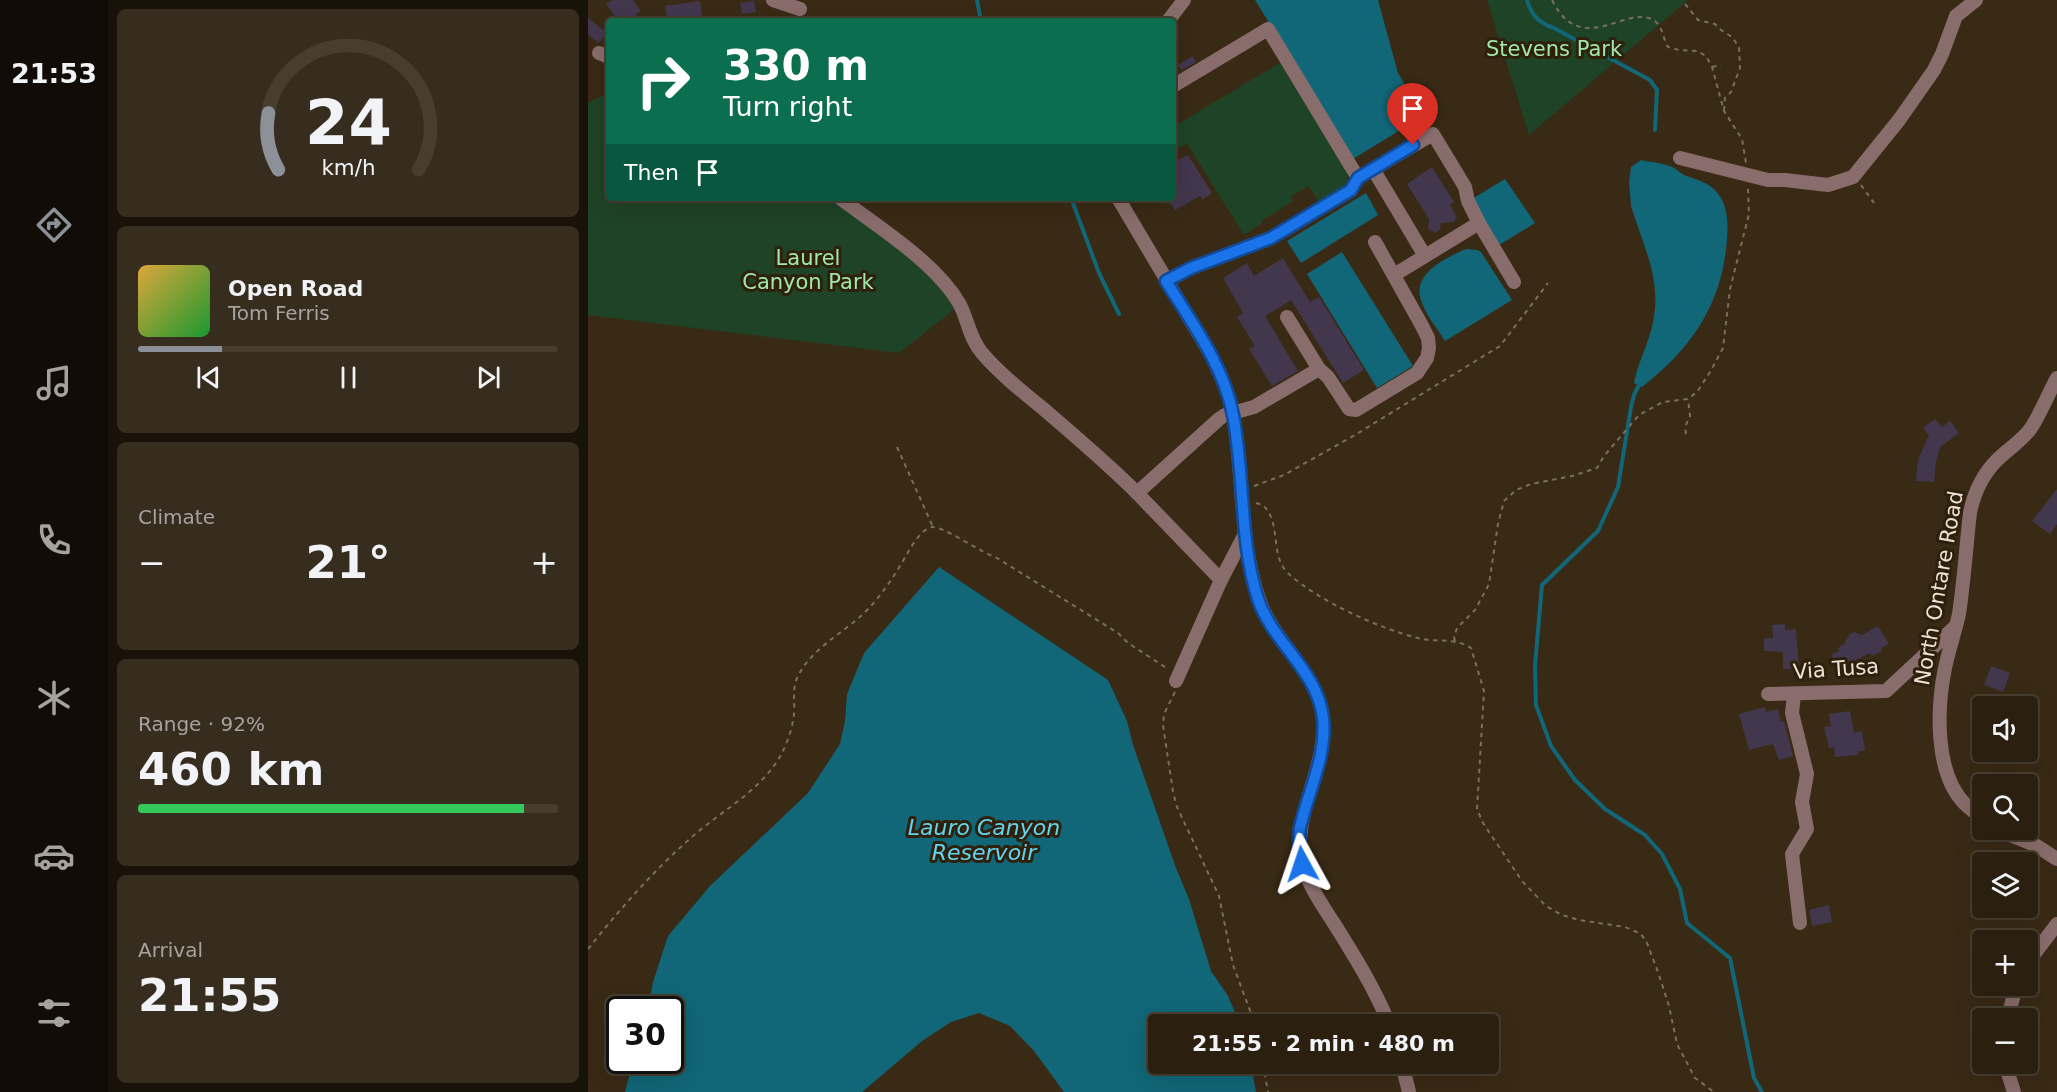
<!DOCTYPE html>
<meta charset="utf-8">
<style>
body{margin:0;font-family:"DejaVu Sans",sans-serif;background:#372d1e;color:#f1f3f6;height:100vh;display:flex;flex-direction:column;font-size:22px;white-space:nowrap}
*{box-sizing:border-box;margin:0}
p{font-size:20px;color:#a6a39f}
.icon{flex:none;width:33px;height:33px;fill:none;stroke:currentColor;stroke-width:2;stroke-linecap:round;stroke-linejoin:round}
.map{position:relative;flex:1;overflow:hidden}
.drawer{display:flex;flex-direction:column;gap:9px;padding:9px;background:#181209;width:480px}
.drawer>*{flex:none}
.banner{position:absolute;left:18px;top:18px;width:570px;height:183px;border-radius:6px;box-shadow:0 6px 24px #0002,0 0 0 2px #473e30;background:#0b6e4f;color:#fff;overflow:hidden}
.controls{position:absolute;left:1384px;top:696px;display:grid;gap:12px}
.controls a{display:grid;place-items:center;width:66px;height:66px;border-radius:6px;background:#2b2010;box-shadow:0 6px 24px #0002,0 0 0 2px #473e30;font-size:30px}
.speed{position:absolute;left:18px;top:996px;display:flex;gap:12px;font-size:30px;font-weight:700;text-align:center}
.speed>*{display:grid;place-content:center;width:78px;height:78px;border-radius:50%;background:#2b2010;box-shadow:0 6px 24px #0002,0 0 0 2px #473e30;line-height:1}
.speed .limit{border:3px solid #111;border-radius:9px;background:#fff;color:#111}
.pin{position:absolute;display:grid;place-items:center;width:51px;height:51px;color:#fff;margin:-62px -26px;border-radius:50% 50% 50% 0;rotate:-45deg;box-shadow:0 0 6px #0007}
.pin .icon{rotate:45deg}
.me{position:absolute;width:66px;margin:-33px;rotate:355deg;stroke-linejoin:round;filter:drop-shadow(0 0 4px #0008)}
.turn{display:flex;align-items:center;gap:21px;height:126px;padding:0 18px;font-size:27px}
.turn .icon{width:78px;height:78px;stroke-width:2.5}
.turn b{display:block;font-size:42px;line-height:51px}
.then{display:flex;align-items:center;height:57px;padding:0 18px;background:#0003;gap:12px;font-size:22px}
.big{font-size:45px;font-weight:600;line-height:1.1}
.drawer .widget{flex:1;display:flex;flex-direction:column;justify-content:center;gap:9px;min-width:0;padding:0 21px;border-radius:9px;background:#372d1e}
.drawer .dial{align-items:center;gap:0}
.dial svg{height:156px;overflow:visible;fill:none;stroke:#473e30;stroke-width:7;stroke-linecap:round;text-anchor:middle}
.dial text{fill:#f1f3f6;stroke:none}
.song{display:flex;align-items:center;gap:18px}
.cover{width:72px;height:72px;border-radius:9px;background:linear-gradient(135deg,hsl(40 70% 55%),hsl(130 70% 35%))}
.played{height:6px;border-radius:3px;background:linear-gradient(90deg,#8c9099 20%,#473e30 20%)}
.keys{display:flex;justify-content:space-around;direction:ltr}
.heat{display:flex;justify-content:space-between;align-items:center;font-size:33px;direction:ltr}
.charge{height:9px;border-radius:4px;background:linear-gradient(90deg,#34c759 92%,#473e30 0)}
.trip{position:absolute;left:560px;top:1014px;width:351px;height:60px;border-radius:6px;background:#2b2010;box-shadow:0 6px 24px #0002,0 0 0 2px #473e30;font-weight:600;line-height:60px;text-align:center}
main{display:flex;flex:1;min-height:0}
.dock{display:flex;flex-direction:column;width:108px;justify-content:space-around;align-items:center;background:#110d06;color:#a6a39f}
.dock .icon{width:42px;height:42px}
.dock .current{color:#8c9099}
.dock b{font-size:27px;color:#f1f3f6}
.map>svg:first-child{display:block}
.green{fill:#1f4327}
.water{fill:#167}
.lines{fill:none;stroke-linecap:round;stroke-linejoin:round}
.stream{stroke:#167;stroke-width:4}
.building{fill:#42374d}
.path{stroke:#7b6e5c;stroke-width:2;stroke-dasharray:4.5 4.5;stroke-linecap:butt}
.minor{stroke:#896d6c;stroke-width:14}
.route-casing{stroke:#114b97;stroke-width:15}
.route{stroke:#1a73e8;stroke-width:10}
.labels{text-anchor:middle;stroke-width:6;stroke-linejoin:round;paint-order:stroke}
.park-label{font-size:21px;fill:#9fe7ac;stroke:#2f200b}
.street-label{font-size:21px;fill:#ece2d5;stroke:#2f200b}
.water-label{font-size:22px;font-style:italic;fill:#62d3ed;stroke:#2f200b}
</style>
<main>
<nav class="dock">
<b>21:53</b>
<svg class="icon current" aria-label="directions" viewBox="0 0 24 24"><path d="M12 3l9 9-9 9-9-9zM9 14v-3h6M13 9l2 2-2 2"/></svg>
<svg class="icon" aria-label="music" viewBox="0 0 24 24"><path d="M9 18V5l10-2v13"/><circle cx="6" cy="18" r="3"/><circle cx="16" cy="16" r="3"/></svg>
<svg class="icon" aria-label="phone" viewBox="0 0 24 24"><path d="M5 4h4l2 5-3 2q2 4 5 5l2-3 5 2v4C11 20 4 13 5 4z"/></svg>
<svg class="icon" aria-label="climate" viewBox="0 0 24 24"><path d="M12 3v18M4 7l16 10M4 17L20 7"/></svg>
<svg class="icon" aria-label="car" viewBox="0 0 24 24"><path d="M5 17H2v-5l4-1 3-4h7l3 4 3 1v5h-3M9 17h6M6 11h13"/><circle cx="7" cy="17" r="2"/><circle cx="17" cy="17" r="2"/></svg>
<svg class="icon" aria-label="filters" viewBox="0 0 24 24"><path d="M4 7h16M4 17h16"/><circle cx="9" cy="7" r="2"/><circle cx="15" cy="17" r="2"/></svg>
</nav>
<section class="drawer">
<div class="widget dial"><svg viewBox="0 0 100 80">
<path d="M14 69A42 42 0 1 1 86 69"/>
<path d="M14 69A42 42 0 0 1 9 40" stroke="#8c9099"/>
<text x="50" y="56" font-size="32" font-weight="700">24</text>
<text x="50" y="72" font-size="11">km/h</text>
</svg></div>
<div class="widget">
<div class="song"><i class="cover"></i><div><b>Open Road</b><p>Tom Ferris</p></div></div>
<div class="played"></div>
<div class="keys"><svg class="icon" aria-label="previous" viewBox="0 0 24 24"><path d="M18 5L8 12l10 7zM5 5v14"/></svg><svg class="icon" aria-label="pause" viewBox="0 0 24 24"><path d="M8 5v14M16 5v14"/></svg><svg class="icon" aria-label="next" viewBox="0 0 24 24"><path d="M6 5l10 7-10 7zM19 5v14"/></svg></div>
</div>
<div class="widget"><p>Climate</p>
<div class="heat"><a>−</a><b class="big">21°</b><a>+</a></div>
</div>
<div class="widget"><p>Range · 92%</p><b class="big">460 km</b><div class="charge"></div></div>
<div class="widget"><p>Arrival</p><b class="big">21:55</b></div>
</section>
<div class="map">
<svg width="1469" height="1092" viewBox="0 0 1469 1092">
<rect width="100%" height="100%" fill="#392a15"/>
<!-- green -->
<g class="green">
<path d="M899 0H1100L941 135Z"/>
<path d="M692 63 759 172C763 189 743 195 731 202L720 186 703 197 705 201 673 221 674 223 656 235 599 144 588 149 585 145V127Z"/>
<path d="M21 92V198H245L323 258 352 285 368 308 311 353 0 315V103Z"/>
</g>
<!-- water -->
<g class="water">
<path d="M667 0H790L810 73 835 116 765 159Z"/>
<path d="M1053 160C1063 162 1075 163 1084 167 1089 169 1092 173 1096 175 1109 180 1122 182 1131 195 1140 207 1140 226 1139 240 1134 304 1104 348 1054 387L1046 383C1050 362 1061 343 1065 322 1074 279 1055 246 1043 206L1041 182 1043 167Z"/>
<path d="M917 179 947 223 911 245 884 199Z"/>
<path d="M778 193 790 215 713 263 699 241Z"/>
<path d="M878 249 890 250 893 252 924 300 857 341C849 328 837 314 833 300 824 273 858 258 878 249Z"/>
<path d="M754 252 825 366 789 388 719 274Z"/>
<path d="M351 567 520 680 539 721 545 745 588 868 601 899 623 971 640 996 652 1024H570V1064H663L668 1092H476L446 1051 422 1026 391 1013 363 1022 334 1041 274 1092H37L45 1061 82 1060V1010L60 1009 65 982 80 936 122 886 220 793 252 744 257 721 259 694 276 653Z"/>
</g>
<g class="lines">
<!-- stream -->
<g class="stream">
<path d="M389 0 393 21"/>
<path d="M939 0C943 15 951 23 966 28L1062 80 1069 90 1067 130"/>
<path d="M483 198 511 273 531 314"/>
<path d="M1052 383 1046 395 1043 407 1030 487 1010 531 954 585 947 665 948 705 963 746 987 780 1017 809 1057 835 1074 854 1092 889 1099 923 1142 958 1166 1078 1174 1092"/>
</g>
</g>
<!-- building -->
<g class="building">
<path d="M24 0H45L53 11 48 14 53 21H30L18 4Z"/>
<path d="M112 1 115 21H79L77 6Z"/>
<path d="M166 1 168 12 154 14 152 3Z"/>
<path d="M0 18 19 33 11 43 0 35Z"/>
<path d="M605 56 608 62 594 70 590 65Z"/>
<path d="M600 155 624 193 614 200 612 196 587 210 579 198H585V162Z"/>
<path d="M844 167 866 202 862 205 869 217 866 222 853 223 852 229 848 233 840 229 841 219 819 184Z"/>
<path d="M695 258 722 302 731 297 776 370 755 383 703 300 677 316 710 371 684 386 661 349 667 346 649 317 655 313 635 278 659 263 666 276Z"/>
<path d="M1347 419 1354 427 1362 421 1371 433 1352 447 1348 462 1346 482 1328 481 1330 460 1341 435 1335 428Z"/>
<path d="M1469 489V524L1462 534 1444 521Z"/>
<path d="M1197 624V630L1208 629 1211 669H1195V652L1176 651V638H1185L1184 625Z"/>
<path d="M1290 626 1301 644 1293 648 1294 651 1284 656 1282 653 1250 669 1243 655 1251 651 1250 648 1256 644 1261 635 1266 632 1274 635Z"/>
<path d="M1403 666 1422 673 1415 692 1396 685Z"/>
<path d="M1177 707 1178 712 1190 709 1193 722 1196 721 1205 756 1191 760 1185 744 1161 750 1151 714Z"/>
<path d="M1262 711 1266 733 1274 731 1277 750 1270 752 1271 755 1247 757 1246 747 1241 748 1236 727 1243 726 1241 714Z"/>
<path d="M1241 905 1244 922 1224 926 1221 910Z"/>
</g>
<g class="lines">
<!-- path -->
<g class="path">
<path d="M964 0C994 61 1042 0 1068 22 1075 28 1075 39 1080 47L1091 50 1109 51 1118 56 1124 67 1136 111 1154 139 1158 163"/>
<path d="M1097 4 1110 20 1127 24 1133 30 1144 37 1151 47 1152 68 1143 92 1137 98 1136 111"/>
<path d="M1124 67 1133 65"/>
<path d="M1273 185 1286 203"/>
<path d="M1098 434 1097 427 1102 416 1100 399"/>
<path d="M309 447 345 527"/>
<path d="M666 486 696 475 767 435 912 346 960 283"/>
<path d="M668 503 675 505C695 525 680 556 702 575 733 602 790 628 830 638 847 643 867 637 883 648L896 691 889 809 895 823 934 881 958 906 974 915 991 920 1037 927 1053 934 1059 943 1070 972 1081 1006 1089 1044 1107 1078 1126 1092"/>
<path d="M867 641 866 637 869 628 887 610 901 584 910 524 916 501 928 490 943 484 984 476 1009 468 1016 456 1051 415 1075 402 1100 399 1109 392 1122 372 1135 348 1142 289 1161 214 1160 189"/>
<path d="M587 692 576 714 575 725 585 792 589 807 631 896 645 965 667 1024"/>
<path d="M0 949C32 909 67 869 105 836 136 809 174 790 194 753 200 741 205 726 206 714 207 701 204 690 209 678 222 650 252 635 274 615 291 599 303 581 315 561 321 551 331 530 344 527 355 526 394 553 409 558L530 633 540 643 580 669"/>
<path d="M675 1064 680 1092"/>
</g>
<!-- minor -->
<g class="minor">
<path d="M185 0 212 9"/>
<path d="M580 21 596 0"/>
<path d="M11 53 21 57"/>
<path d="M1092 158 1180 180H1197L1240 185 1265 177 1311 120 1346 70 1354 54 1368 16 1388 0"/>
<path d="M785 169 837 256"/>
<path d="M770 178 845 134 877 187 880 201 891 223 926 282"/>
<path d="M252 198C290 227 347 262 371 303 380 319 381 338 394 353 412 374 436 393 458 411 489 438 520 464 549 493"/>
<path d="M530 198 623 355C632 374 642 394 645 415 656 476 651 540 671 599 685 642 730 672 735 718 740 768 701 819 715 865 721 887 735 906 747 925 767 957 787 989 801 1024"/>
<path d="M806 275 891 223"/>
<path d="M578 281 603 268 683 238 763 190 770 178 680 29 585 86"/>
<path d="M699 317 731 369 740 377 761 409 768 410 829 373 839 358 841 348 840 338 833 324 787 242"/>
<path d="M633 580 549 493 631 419 637 415 666 407 731 369"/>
<path d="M588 681 633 580 657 534"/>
<path d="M1180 694 1298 691 1368 626"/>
<path d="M1206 695 1204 713 1219 774 1214 802 1219 829 1204 854 1212 923"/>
<path d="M1395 819C1389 814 1382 809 1377 804 1346 773 1349 707 1357 668 1361 649 1367 632 1371 614 1376 581 1378 547 1382 513 1386 493 1394 475 1409 460 1420 449 1434 441 1443 428 1453 413 1460 394 1469 378"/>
<path d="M1410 830 1447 845 1469 859"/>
<path d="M1440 962 1469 924"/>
<path d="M1420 1018 1428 986"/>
<path d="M814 1064 821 1092"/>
<path d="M1417 1064 1426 1092"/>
</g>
</g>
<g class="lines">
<defs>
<path id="route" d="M714 864C712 852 710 840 712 828 720 791 739 757 735 718 730 671 684 642 670 599 651 540 657 476 645 415 636 366 604 323 578 281L603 268 683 238 763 190 770 178 825 145"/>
</defs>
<!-- route casing -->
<use href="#route" class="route-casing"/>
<!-- route -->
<use href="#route" class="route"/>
</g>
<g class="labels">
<!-- park labels -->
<g class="park-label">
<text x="966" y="56">Stevens Park</text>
<text x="220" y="265">Laurel<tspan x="220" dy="24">Canyon Park</tspan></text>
</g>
<!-- street labels -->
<g class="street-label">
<text transform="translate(1351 588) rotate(-80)" y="7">North Ontare Road</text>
<text transform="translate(1248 669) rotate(-4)" y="7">Via Tusa</text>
</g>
<!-- water labels -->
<g class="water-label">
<text x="396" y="835">Lauro Canyon<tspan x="396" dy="25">Reservoir</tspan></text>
</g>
</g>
</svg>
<div class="controls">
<a><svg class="icon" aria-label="sound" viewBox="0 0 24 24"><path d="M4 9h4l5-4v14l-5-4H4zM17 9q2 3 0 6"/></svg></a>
<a><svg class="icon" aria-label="search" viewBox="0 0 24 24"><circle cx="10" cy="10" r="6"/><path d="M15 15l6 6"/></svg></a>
<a><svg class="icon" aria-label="layers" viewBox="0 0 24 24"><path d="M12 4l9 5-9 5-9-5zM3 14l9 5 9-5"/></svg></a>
<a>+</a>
<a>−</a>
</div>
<div class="speed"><div class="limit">30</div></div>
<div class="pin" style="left:825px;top:145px;background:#d93025"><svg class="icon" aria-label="arrive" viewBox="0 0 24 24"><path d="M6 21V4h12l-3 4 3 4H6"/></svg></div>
<svg class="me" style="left:714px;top:864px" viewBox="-20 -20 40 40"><path d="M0-17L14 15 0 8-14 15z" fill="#1a73e8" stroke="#fff" stroke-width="4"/></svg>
<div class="trip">21:55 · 2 min · 480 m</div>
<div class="banner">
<div class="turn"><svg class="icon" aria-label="right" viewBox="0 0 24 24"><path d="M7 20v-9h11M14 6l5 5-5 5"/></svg><div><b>330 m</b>Turn right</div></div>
<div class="then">Then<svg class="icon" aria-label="arrive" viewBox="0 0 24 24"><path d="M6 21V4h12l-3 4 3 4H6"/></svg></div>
</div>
</div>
</main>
